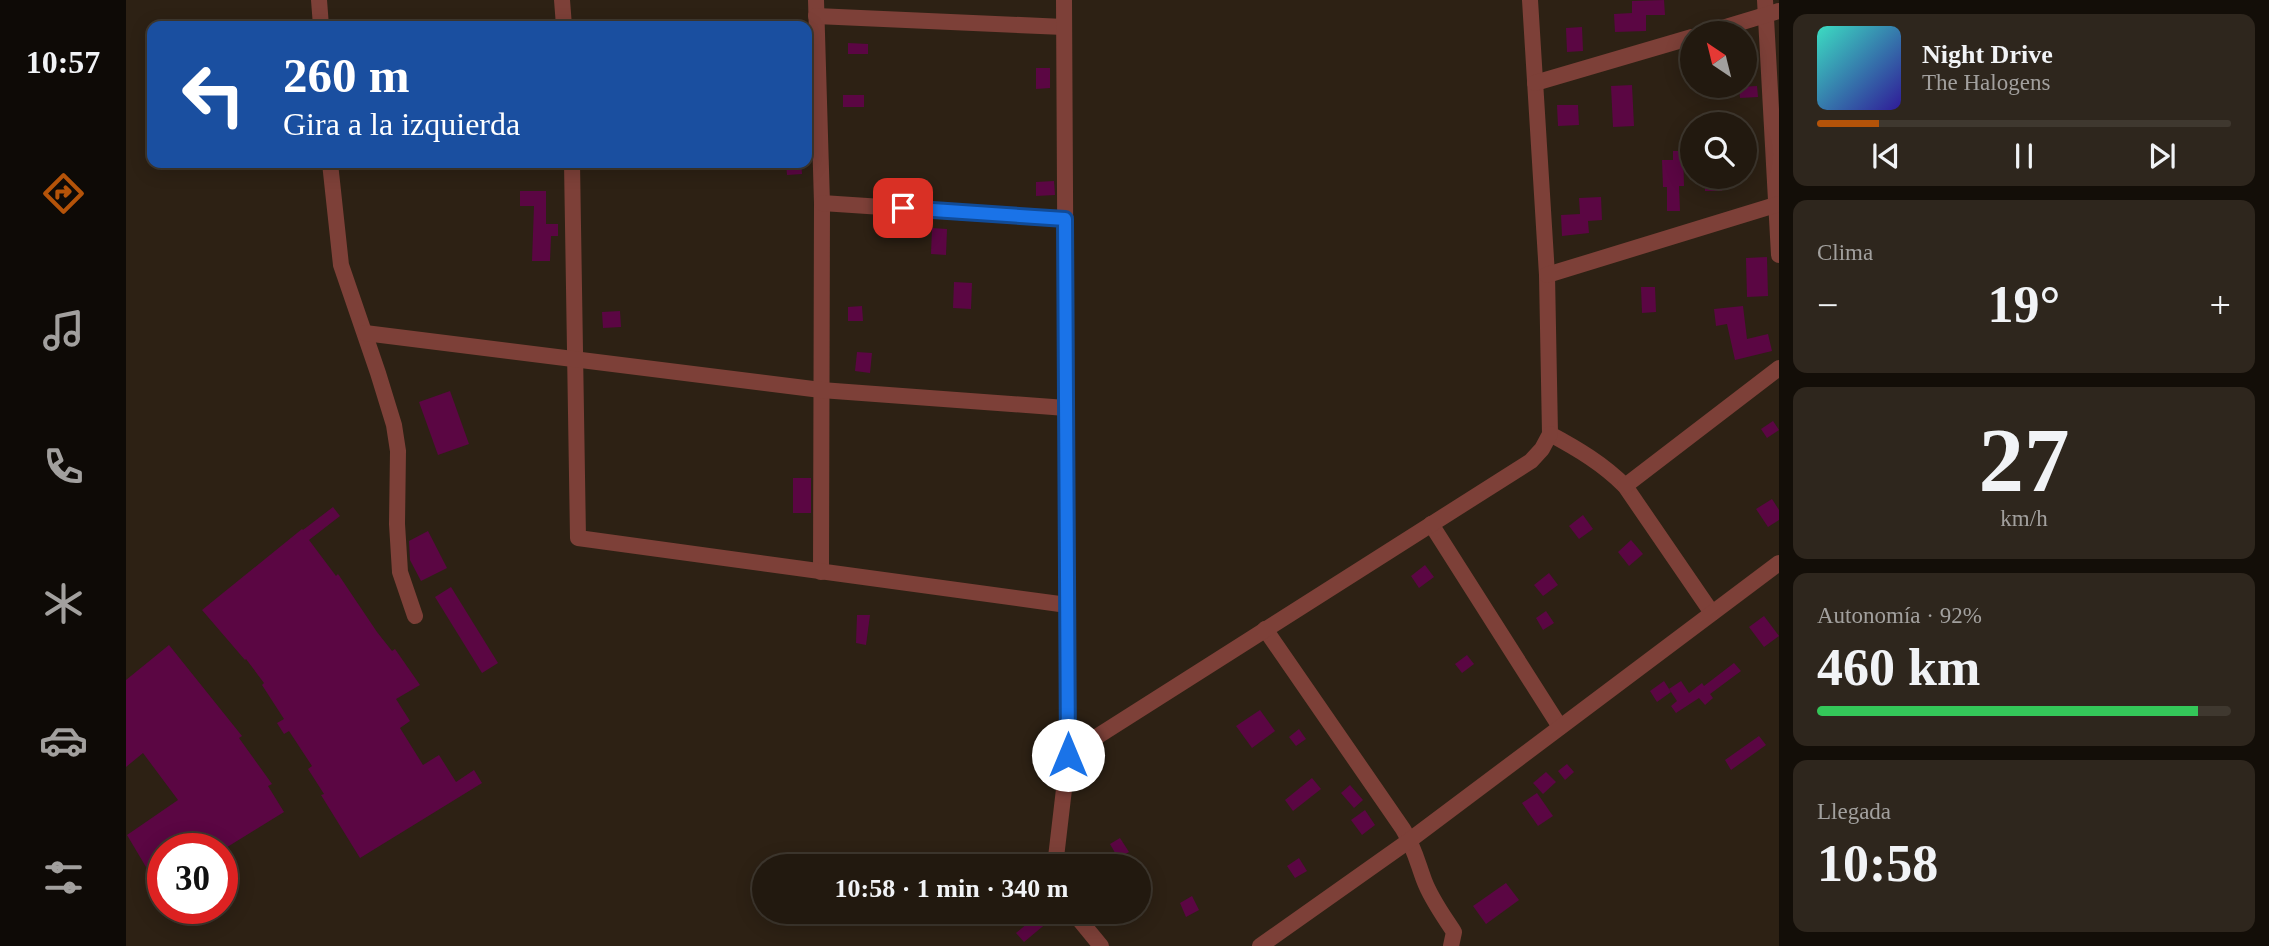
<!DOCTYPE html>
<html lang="es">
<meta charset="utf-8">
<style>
body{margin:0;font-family:Georgia,serif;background:#2e261d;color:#f1f3f6;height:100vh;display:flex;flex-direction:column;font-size:26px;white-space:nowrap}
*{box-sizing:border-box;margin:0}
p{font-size:23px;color:#a2a09e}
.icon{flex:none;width:38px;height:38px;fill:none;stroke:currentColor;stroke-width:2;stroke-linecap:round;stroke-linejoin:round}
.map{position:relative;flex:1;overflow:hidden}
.drawer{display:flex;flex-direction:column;gap:14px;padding:14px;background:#130e08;width:490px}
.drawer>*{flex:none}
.guide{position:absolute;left:21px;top:21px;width:665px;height:147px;border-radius:14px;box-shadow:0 4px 18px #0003,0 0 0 2px #3f382f;background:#1a4fa0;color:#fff;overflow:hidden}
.needle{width:46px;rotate:325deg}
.fabs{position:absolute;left:1554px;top:21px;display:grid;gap:14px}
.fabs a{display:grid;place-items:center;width:77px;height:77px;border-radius:50%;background:#22190f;box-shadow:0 4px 18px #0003,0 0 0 2px #3f382f;font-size:35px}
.speed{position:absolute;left:21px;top:833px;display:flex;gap:14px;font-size:35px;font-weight:700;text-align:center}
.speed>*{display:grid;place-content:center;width:91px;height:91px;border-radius:50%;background:#22190f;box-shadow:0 4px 18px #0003,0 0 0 2px #3f382f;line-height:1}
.speed .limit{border:10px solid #d22;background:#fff;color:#111}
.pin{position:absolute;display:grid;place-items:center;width:60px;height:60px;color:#fff;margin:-30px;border-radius:14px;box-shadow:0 4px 10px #0006}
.me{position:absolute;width:77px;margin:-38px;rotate:0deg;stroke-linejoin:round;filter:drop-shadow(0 0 5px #0008)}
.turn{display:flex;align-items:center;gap:24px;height:147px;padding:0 21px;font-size:32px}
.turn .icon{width:91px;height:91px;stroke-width:2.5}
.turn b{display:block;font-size:49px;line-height:60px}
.big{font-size:52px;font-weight:700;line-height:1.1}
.drawer .card{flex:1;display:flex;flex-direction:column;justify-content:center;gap:10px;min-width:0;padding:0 24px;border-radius:14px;background:#2e261d}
.drawer .dial{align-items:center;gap:0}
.dial b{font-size:91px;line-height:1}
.song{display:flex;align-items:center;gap:21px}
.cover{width:84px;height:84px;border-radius:10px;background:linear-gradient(135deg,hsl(170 70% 55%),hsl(250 70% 35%))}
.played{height:7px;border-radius:4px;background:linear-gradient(90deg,#b45309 15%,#3f382f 15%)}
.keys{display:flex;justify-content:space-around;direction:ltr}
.heat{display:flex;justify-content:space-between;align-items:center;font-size:38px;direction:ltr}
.charge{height:10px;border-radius:5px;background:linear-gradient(90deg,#34c759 92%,#3f382f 0)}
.trip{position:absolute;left:626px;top:854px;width:399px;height:70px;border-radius:35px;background:#22190f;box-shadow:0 4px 18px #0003,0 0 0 2px #3f382f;font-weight:700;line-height:70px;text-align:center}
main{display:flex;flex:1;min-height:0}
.dock{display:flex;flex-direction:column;width:126px;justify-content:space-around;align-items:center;background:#0e0a06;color:#a2a09e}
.dock .icon{width:49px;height:49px}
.dock .on{color:#b45309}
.dock b{font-size:32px;color:#f1f3f6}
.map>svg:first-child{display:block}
.building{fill:#5b0643}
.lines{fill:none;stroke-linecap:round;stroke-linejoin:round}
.minor{stroke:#7d4038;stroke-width:16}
.route-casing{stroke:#114b97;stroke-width:18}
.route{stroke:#1a73e8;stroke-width:12}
</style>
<main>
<nav class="dock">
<b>10:57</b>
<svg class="icon on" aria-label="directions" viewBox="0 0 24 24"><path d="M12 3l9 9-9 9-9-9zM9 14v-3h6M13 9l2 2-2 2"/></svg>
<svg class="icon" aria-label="music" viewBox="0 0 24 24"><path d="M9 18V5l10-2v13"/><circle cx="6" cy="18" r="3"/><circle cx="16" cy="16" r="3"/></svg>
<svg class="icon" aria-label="phone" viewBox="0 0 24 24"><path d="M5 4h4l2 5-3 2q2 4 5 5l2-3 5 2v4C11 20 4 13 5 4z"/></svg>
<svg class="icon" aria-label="climate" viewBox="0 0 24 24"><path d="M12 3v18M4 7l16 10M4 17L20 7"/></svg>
<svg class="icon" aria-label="car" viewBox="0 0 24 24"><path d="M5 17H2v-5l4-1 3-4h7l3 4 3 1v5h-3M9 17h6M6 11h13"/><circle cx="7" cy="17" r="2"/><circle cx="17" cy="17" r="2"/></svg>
<svg class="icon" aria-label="filters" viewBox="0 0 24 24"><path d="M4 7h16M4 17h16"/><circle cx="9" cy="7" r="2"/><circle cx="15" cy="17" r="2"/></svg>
</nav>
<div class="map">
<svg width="1653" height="946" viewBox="0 0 1653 946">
<rect width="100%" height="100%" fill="#2d2114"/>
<!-- building -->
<g class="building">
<path d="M1538 0 1539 15H1520V31L1489 32 1488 14 1506 13V1Z"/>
<path d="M1456 27 1457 51 1441 52 1440 28Z"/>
<path d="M722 43 742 44V54H722Z"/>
<path d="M1619 49H1629L1630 61 1619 62Z"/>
<path d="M910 68H924V88L910 89Z"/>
<path d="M1506 85 1508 126 1487 127 1485 86Z"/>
<path d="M1631 86 1632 97 1614 98 1613 87Z"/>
<rect x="717" y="95" width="21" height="12"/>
<path d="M1431 105H1452L1453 125 1432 126Z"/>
<path d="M1547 151H1557L1558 186H1553L1554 211H1541V187H1537L1536 160H1547Z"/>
<path d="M660 163H675L676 174 661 175Z"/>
<path d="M1579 177H1595L1596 191H1579Z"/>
<path d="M928 181 929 195 910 196V182Z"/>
<path d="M394 191H420V224H432V236H425L424 261H406L408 206H394Z"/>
<path d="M1475 197 1476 220 1462 221 1463 233 1436 236 1435 215 1454 214 1453 198Z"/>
<path d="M806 228 821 229 820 255 805 254Z"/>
<path d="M1641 257 1642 296 1621 297 1620 258Z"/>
<path d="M828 282 846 283 845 309 827 308Z"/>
<path d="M1515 287H1529L1530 312 1516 313Z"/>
<path d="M736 306 737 321H722V307Z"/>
<path d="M1617 306 1621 339 1642 334 1646 351 1609 360 1601 324 1590 326 1588 309Z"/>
<path d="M494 311 495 327 477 328 476 312Z"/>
<path d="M731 352 746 353 744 373 729 371Z"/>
<path d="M324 391 343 444 312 455 293 402Z"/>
<path d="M1647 421 1653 430 1641 438 1635 429Z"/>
<rect x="667" y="478" width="18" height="35"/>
<path d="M1646 499 1653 510V520L1642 527 1630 509Z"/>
<path d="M207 507 214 516 183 540 210 576 212 574 251 632 266 651 269 649 294 685 270 699 284 721 274 728 297 765 313 755 330 782 348 770 356 783 234 858 195 795 198 794 182 769 186 766 163 731 158 734 151 723 158 719 136 685 138 683 120 659 119 660 76 610 176 529 177 530Z"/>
<path d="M1457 515 1467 529 1453 539 1443 526Z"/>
<path d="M302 531 321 568 295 581 284 560 283 541Z"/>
<path d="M1505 540 1517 554 1503 566 1492 552Z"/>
<path d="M1299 565 1308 577 1293 588 1285 576Z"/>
<path d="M1423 573 1432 585 1417 596 1408 585Z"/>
<path d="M325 587 372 663 356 673 309 597Z"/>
<path d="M1420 611 1428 623 1417 630 1410 618Z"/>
<path d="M731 615H744L740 645 730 643Z"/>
<path d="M1638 616 1653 636 1638 647 1623 627Z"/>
<path d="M43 645 116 736 113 738 146 784 142 786 158 812 98 849H37V883L25 864 20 867 1 835 52 800 17 753 0 767V680Z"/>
<path d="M1341 655 1348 664 1336 673 1329 664Z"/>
<path d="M1608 663 1615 671 1584 694 1587 698 1579 705 1573 698 1550 713 1545 706 1551 701 1543 689 1555 681 1563 693 1576 683 1578 686Z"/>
<path d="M1538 681 1545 692 1531 702 1524 691Z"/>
<path d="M1134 710 1149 731 1126 748 1110 726Z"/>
<path d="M1173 729 1180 739 1170 746 1163 737Z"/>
<path d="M1633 736 1640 745 1605 770 1599 760Z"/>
<path d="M1441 764 1448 772 1439 780 1432 771Z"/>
<path d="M1420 772 1430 782 1417 794 1407 783Z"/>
<path d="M1186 778 1195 789 1167 811 1159 800Z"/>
<path d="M1224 785 1237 800 1228 808 1215 793Z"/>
<path d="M1411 793 1427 816 1412 826 1396 803Z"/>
<path d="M1239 810 1249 825 1236 835 1225 820Z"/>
<path d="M994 838 1003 852 992 858 984 844Z"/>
<path d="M1173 858 1181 871 1169 878 1161 866Z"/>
<path d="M1380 883 1393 900 1360 924 1347 906Z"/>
<path d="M1066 896 1073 910 1060 917 1054 903Z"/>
<path d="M914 913 922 922 898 942 890 933Z"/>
</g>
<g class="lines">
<!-- minor -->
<g class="minor">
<path d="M193 0 195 26"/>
<path d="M436 0 438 26"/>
<path d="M690 0 696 203 695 572"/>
<path d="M1404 0 1421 275 1424 434C1452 449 1477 464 1499 486L1586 613"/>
<path d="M1639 0 1653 255"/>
<path d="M690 16 938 27"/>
<path d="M1580 33 1653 11"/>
<path d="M1409 83 1566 37"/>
<path d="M204 163 215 265 252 373 268 425 272 451 271 524 274 572 289 616"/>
<path d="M446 163 452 538 941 605"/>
<path d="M696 203 939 219"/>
<path d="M1421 275 1653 204"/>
<path d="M239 333 695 390 940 408"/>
<path d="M1499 486 1653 368"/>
<path d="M1305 524 1434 727"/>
<path d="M1139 629 1277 829C1288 847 1291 861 1298 880 1305 899 1317 915 1328 932L1325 946"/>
<path d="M942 755 1405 461 1416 449 1424 434"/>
<path d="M929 866 942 755 938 0"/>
<path d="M947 912 975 946"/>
<path d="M1134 946 1284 840 1653 563"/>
</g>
</g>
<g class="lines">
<defs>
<path id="route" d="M777 208 939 219 942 755"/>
</defs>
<!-- route casing -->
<use href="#route" class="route-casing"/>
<!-- route -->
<use href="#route" class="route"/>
</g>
</svg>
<div class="fabs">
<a><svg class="needle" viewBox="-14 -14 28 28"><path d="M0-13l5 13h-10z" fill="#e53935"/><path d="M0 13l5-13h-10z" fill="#a2a09e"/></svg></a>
<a><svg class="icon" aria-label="search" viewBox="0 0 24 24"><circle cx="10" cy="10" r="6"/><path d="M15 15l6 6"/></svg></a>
</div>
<div class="speed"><div class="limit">30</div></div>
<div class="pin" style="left:777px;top:208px;background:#d93025"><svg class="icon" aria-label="arrive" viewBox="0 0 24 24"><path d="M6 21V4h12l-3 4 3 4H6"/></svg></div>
<svg class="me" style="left:942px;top:755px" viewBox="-20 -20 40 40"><circle r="19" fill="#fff"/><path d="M0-13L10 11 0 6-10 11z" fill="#1a73e8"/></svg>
<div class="trip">10:58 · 1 min · 340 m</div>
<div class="guide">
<div class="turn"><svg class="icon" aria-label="left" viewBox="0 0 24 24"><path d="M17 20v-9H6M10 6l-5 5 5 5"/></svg><div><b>260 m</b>Gira a la izquierda</div></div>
</div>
</div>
<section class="drawer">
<div class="card">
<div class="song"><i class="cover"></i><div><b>Night Drive</b><p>The Halogens</p></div></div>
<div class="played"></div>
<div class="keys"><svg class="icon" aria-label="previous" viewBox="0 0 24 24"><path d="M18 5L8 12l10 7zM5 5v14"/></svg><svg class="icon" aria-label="pause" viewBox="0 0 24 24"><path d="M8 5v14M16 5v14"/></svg><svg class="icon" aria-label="next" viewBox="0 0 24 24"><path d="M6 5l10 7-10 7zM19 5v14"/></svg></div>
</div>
<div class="card"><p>Clima</p>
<div class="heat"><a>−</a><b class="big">19°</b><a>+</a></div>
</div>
<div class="card dial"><b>27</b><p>km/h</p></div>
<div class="card"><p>Autonomía · 92%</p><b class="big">460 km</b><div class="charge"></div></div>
<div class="card"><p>Llegada</p><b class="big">10:58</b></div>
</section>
</main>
